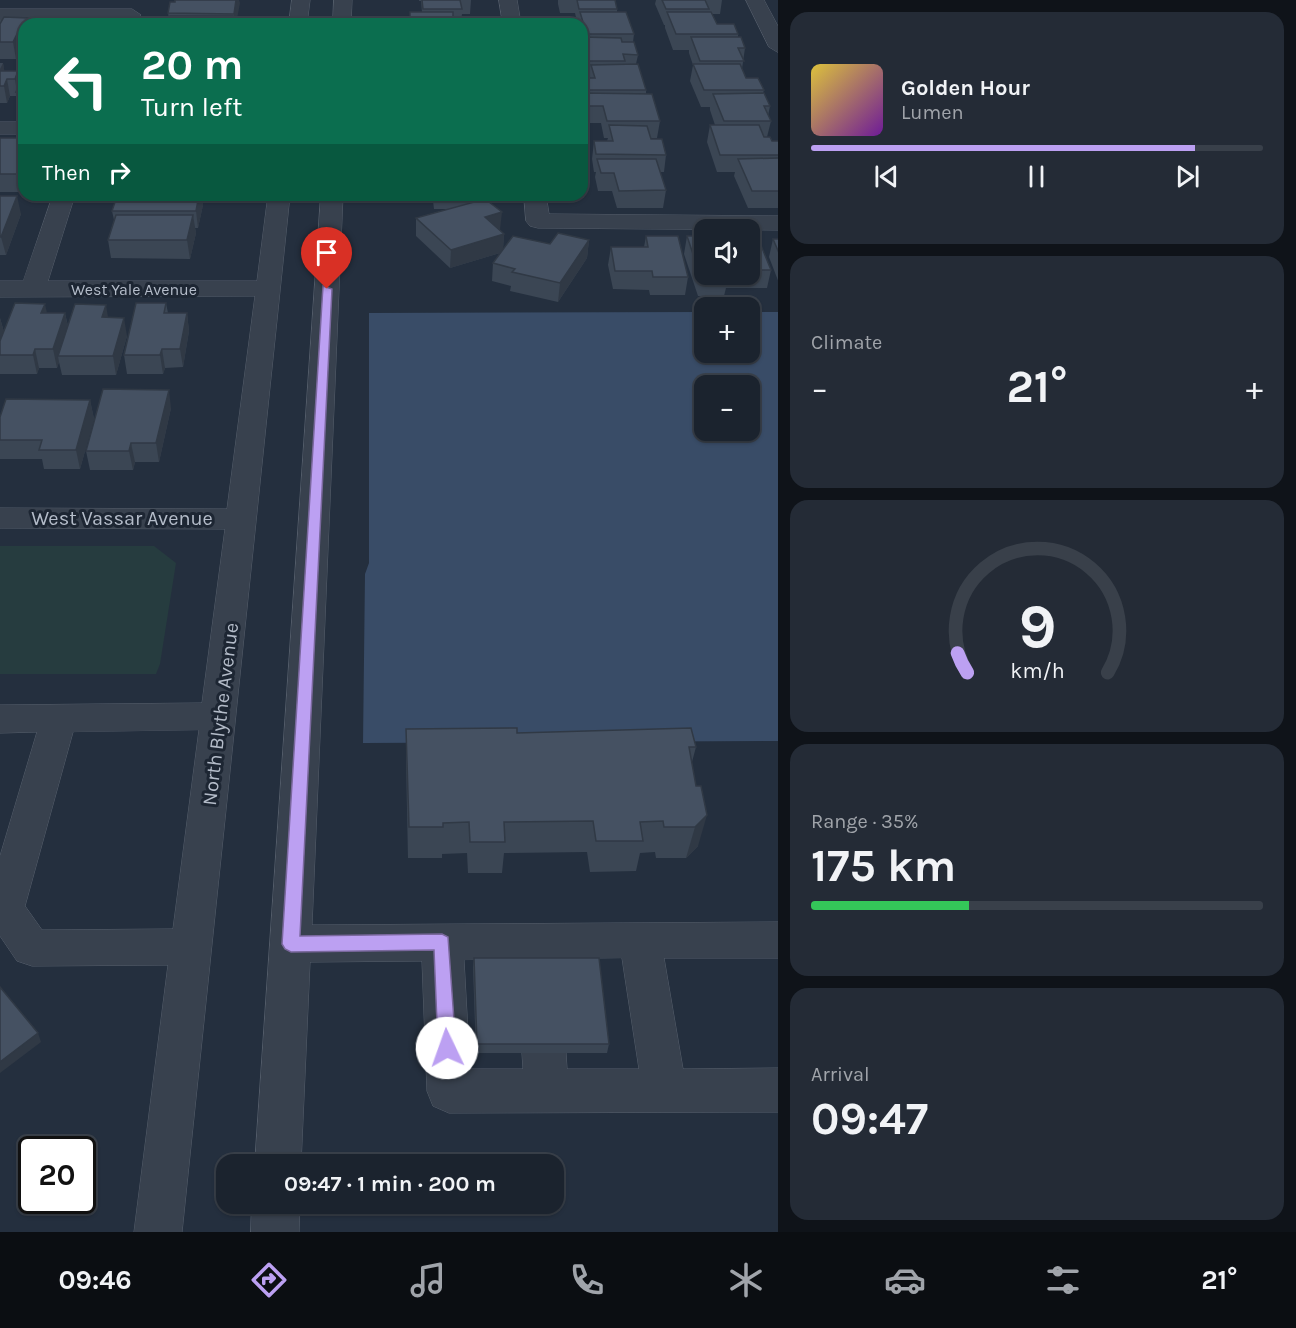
<!DOCTYPE html>
<meta charset="utf-8">
<style>
body{margin:0;font-family:Karla,sans-serif;background:#242b36;color:#f1f3f6;height:100vh;display:flex;flex-direction:column;font-size:22px;white-space:nowrap}
*{box-sizing:border-box;margin:0}
p{font-size:20px;color:#a0a4aa}
.icon{flex:none;width:33px;height:33px;fill:none;stroke:currentColor;stroke-width:2;stroke-linecap:round;stroke-linejoin:round}
.map{position:relative;flex:1;overflow:hidden}
.sheet{display:flex;flex-direction:column;gap:12px;padding:12px;background:#0f1319;width:518px}
.sheet>*{flex:none}
.guide{position:absolute;left:18px;top:18px;width:570px;height:183px;border-radius:18px;box-shadow:0 2px 4px #0004,0 0 0 2px #39404a;background:#0b6e4f;color:#fff;overflow:hidden}
.tools{position:absolute;left:694px;top:219px;display:grid;gap:12px}
.tools a{display:grid;place-items:center;width:66px;height:66px;border-radius:12px;background:#1b232e;box-shadow:0 2px 4px #0004,0 0 0 2px #39404a;font-size:30px}
.speed{position:absolute;left:18px;top:1136px;display:flex;gap:12px;font-size:30px;font-weight:700;text-align:center}
.speed>*{display:grid;place-content:center;width:78px;height:78px;border-radius:50%;background:#1b232e;box-shadow:0 2px 4px #0004,0 0 0 2px #39404a;line-height:1}
.speed .limit{border:3px solid #111;border-radius:9px;background:#fff;color:#111}
.pin{position:absolute;display:grid;place-items:center;width:51px;height:51px;color:#fff;margin:-62px -26px;border-radius:50% 50% 50% 0;rotate:-45deg;box-shadow:0 0 6px #0007}
.pin .icon{rotate:45deg}
.me{position:absolute;width:66px;margin:-33px;rotate:357deg;stroke-linejoin:round;filter:drop-shadow(0 0 4px #0008)}
.turn{display:flex;align-items:center;gap:21px;height:126px;padding:0 24px;font-size:27px}
.turn .icon{width:78px;height:78px;stroke-width:2.5}
.turn b{display:block;font-size:42px;line-height:51px}
.then{display:flex;align-items:center;height:57px;padding:0 24px;background:#0003;gap:12px;font-size:22px}
.big{font-size:45px;font-weight:700;line-height:1.1}
.sheet .tile{flex:1;display:flex;flex-direction:column;justify-content:center;gap:9px;min-width:0;padding:0 21px;border-radius:18px;background:#242b36}
.sheet .dial{align-items:center;gap:0}
.dial svg{height:156px;overflow:visible;fill:none;stroke:#39404a;stroke-width:7;stroke-linecap:round;text-anchor:middle}
.dial text{fill:#f1f3f6;stroke:none}
.song{display:flex;align-items:center;gap:18px}
.cover{width:72px;height:72px;border-radius:9px;background:linear-gradient(135deg,hsl(50 70% 55%),hsl(280 70% 35%))}
.played{height:6px;border-radius:3px;background:linear-gradient(90deg,#bca0f2 85%,#39404a 85%)}
.keys{display:flex;justify-content:space-around;direction:ltr}
.heat{display:flex;justify-content:space-between;align-items:center;font-size:33px;direction:ltr}
.charge{height:9px;border-radius:4px;background:linear-gradient(90deg,#34c759 35%,#39404a 0)}
.trip{position:absolute;left:216px;top:1154px;width:348px;height:60px;border-radius:18px;background:#1b232e;box-shadow:0 2px 4px #0004,0 0 0 2px #39404a;font-weight:700;line-height:60px;text-align:center}
.menu{display:flex;height:96px;justify-content:space-around;align-items:center;background:#0b0e12;color:#a0a4aa}
.menu .icon{width:42px;height:42px}
.menu .selected{color:#bca0f2}
.menu b{font-size:27px;color:#f1f3f6}
main{display:flex;flex:1;min-height:0}
.map>svg:first-child{display:block}
.green{fill:#263c3f}
.water{fill:#394c67;fill-rule:evenodd}
.lines{fill:none;stroke-linecap:round;stroke-linejoin:round}
.minor-casing{stroke:#565f6c;stroke-width:1}
.minor{fill:#38414e;fill-rule:evenodd}
.wall{fill:#3b4654}
.shaded-wall{fill:#303945}
.building{fill:#455162;stroke:#303945;stroke-width:1.5}
.route{fill:#bca0f2;stroke:#7a689d;stroke-width:1.5}
.labels{text-anchor:middle;stroke-width:6;stroke-linejoin:round;paint-order:stroke}
.far-street-label{font-size:16px;fill:#b4bcc9;stroke:#1d2633}
.street-label{font-size:20px;fill:#b4bcc9;stroke:#1d2633}
</style>
<main>
<div class="map">
<svg width="779" height="1232" viewBox="0 0 779 1232">
<rect width="100%" height="100%" fill="#242f3e"/>
<!-- green -->
<path class="green" d="M0 546H154L176 563 160 664 156 674H0Z"/>
<!-- water -->
<path class="water" d="M705 312V352H750V312H778V741L363 743 365 574 369 563V313ZM705 386H750V430H705Z"/>
<g class="lines">
<defs>
<g id="minor">
<path d="M292 0H310L307 24H289Z"/>
<path d="M334 0H352L351 24H333Z"/>
<path d="M499 0H517L521 24H503Z"/>
<path d="M746 0H764L779 28V53L769 47Z"/>
<path d="M0 9H132L141 15 132 21H0Z"/>
<rect x="0" y="122" width="24" height="12"/>
<path d="M53 195H75L48 281H257L268 195H290L182 1232H134L168 965 32 966 17 961 0 936V856L37 732 0 733V705L202 703 225 529 0 528V508L227 509 255 296 0 297V281H23ZM199 730 173 929 42 930 25 906 73 732Z"/>
<path d="M321 195H343L312 925 779 922V958H664L683 1069 779 1068V1112L449 1113 433 1106 427 1091 422 961 310 962 301 1164H255ZM622 958 639 1069H567L566 1053 559 1038 544 1032 529 1038 522 1053 523 1069H470L464 960Z"/>
<path d="M524 195H546L549 214 779 216V230L538 228 530 226 526 221Z"/>
<path d="M252 1203H300L299 1232H251Z"/>
</g>
</defs>
<!-- minor casing -->
<use href="#minor" class="minor-casing"/>
<!-- minor -->
<use href="#minor" class="minor"/>
</g>
<!-- wall -->
<g class="wall">
<path d="M175 0H239L236 24H167L169 18 168 13Z"/>
<path d="M419 0H471L470 14H462L461 20 472 24 422 12 421 1H419Z"/>
<path d="M558 0H577L617 9V12L634 34 633 42 638 55 636 64 646 90V94L660 121 657 138H650L666 155 664 172H660L666 190 663 208H617L612 191H598L595 177 596 172H594L592 159 594 141H607L608 138H604L601 123H583L582 118V24H565V23L577 22 575 13H560L558 4Z"/>
<path d="M656 0H722L720 14H712L717 24 738 34V37L745 48 742 69 746 78 764 90 763 93 770 106 768 116 771 121 767 137 772 141H779V208H748L734 176 735 172H717L707 142 710 125H715L710 110V107H701L690 81 693 65 689 53V50H673L665 28V25H664L655 4Z"/>
<path d="M0 18 1 22 28 18 29 21 24 24V51H20L16 59H0Z"/>
<path d="M0 63H3L4 71H18L20 82 24 74V108H19L16 96H10L7 103H0Z"/>
<rect x="0" y="138" width="24" height="54"/>
<path d="M123 195H202L203 205 198 228H195L196 233 190 259 111 258 108 240 114 220 112 211 123 196Z"/>
<path d="M420 195H485L484 199 500 230 504 234 503 249 589 240 587 258 558 302 510 291 511 286 492 281 493 263 500 253 450 268 416 236V218L448 209H434L433 201H420Z"/>
<path d="M0 196 21 214 6 255H0Z"/>
<path d="M646 236 688 277 685 295H650L649 290 613 289 608 265 611 247H644Z"/>
<path d="M687 236 705 274H750V243L771 270 767 288H726L724 296H698L684 254Z"/>
<path d="M773 239H779V283L769 257Z"/>
<path d="M166 303 168 313H187L189 331 183 367 165 368 163 374H127L124 355Z"/>
<path d="M47 313H65L68 326 108 317 127 336 116 375H62L59 362 57 368H39L37 374H0V318L4 332Z"/>
<path d="M90 400 94 419 80 469H44L42 459H0V417Z"/>
<path d="M171 408 159 462H135L133 470H90L86 451Z"/>
<path d="M406 729 517 733 696 747 692 762 698 846 686 858H656L655 852 640 853 636 871 590 872 587 852 504 853 502 873H468L467 853 442 854V858H408L406 761Z"/>
<path d="M474 958 609 1044 607 1053H476L473 967Z"/>
</g>
<!-- shaded-wall -->
<g class="shaded-wall">
<path d="M236 0H239L240 3 236 24H234V14Z"/>
<path d="M17 34 20 51 16 59 13 42Z"/>
<path d="M3 63 6 80 0 75V69Z"/>
<path d="M18 71 22 88 17 92 15 79Z"/>
<path d="M7 79 10 96 7 103 4 86Z"/>
<path d="M199 195H202L203 205 198 228 196 211Z"/>
<path d="M17 196 21 214 6 255 1 237Z"/>
<path d="M502 212 500 230 485 217Z"/>
<path d="M193 215 196 233 190 259 187 240Z"/>
<path d="M504 234 503 252 450 268 451 250Z"/>
<path d="M589 240 587 258 558 302 560 283Z"/>
<path d="M45 304 49 322 41 313Z"/>
<path d="M106 305 109 323 102 317Z"/>
<path d="M65 313 69 332 58 356 59 362 57 368 53 349Z"/>
<path d="M187 313 189 331 183 367 180 349Z"/>
<path d="M0 318 5 336 0 348Z"/>
<path d="M124 318 127 336 116 375 113 356Z"/>
<path d="M35 349 39 368 37 374 33 355Z"/>
<path d="M162 349 165 368 163 374 160 355Z"/>
<path d="M169 390 171 408 159 462 156 443Z"/>
<path d="M90 400 94 419 80 469 76 450Z"/>
<path d="M131 443 135 462 133 470 129 451Z"/>
<path d="M707 815 698 846 686 858 695 827Z"/>
<path d="M38 1033 41 1042 0 1073V1062Z"/>
</g>
<!-- building -->
<g class="building">
<path d="M175 0H236L234 14 168 13 170 2H175Z"/>
<path d="M422 0H460L462 9H423Z"/>
<path d="M577 0H615L617 9H579Z"/>
<path d="M662 0H705L709 9H666Z"/>
<path d="M410 12H453V20H471L472 24H410Z"/>
<path d="M580 12H626L634 34H582V24H566L565 23 583 22Z"/>
<path d="M667 12H711L717 24H734L738 34H676Z"/>
<path d="M170 16H233L232 24H167Z"/>
<path d="M4 17 28 18 26 21H38L37 24H24V34H17L13 42H0V24Z"/>
<path d="M72 17 69 24H46L48 18Z"/>
<path d="M582 37 621 38 622 42H634L638 55 623 54 625 61H582Z"/>
<path d="M691 37H741L745 48H738L744 61H700Z"/>
<path d="M638 64 646 90H582V78H595L591 65Z"/>
<path d="M693 64H740L746 78H758L764 90H704Z"/>
<path d="M0 71H18L15 79H7L4 86H0Z"/>
<path d="M24 74V92H16Z"/>
<path d="M582 93 652 94 660 121H607L603 106H585Z"/>
<path d="M764 93 770 106H764L771 121H724L713 94Z"/>
<path d="M609 125 647 126 651 139H662L666 155 596 154 594 141H613Z"/>
<path d="M710 125H759L764 137H770L772 141H779V155H720Z"/>
<rect x="0" y="138" width="24" height="36"/>
<path d="M779 158V191H752L738 159Z"/>
<path d="M597 159H656L666 190 619 191 614 173H601Z"/>
<path d="M133 195H199L196 211H112L117 196H132Z"/>
<path d="M0 196H17L1 237H0Z"/>
<path d="M485 199 502 212 485 217 504 234 451 250 416 218Z"/>
<path d="M116 215H193L187 240H108Z"/>
<path d="M558 233 589 240 560 283 512 272 515 269 493 263 513 236 550 244Z"/>
<path d="M646 236H678L688 277H653L652 271H615L611 247H648Z"/>
<path d="M687 236H705V274H727L728 278H701Z"/>
<path d="M773 239H779V253Z"/>
<path d="M750 243H760L771 270H750Z"/>
<path d="M15 303 45 304 41 313H65L53 349H35L33 355H0V341Z"/>
<path d="M136 303H166L164 313H187L180 349H162L160 355H124Z"/>
<path d="M75 304 106 305 102 317 124 318 113 356H58Z"/>
<path d="M103 389 169 390 156 443H131L129 451H86Z"/>
<path d="M6 399 90 400 76 450H39L42 440H0V417Z"/>
<path d="M517 728V733L691 728 696 747H689L696 786H701L707 815 695 827H664L663 821 640 822 643 841H596L593 821 504 822 505 842H470L469 822 443 823V827H409L406 729Z"/>
<path d="M474 958H599L609 1044H477Z"/>
<path d="M0 987 38 1033 0 1062Z"/>
</g>
<!-- route -->
<path class="route" d="M323 286 332 289 300 936 442 934 448 937 456 1048 454 1054 447 1057 441 1054 438 1048 434 950 291 952 285 949 282 944Z"/>
<g class="labels">
<!-- far-street labels -->
<g class="far-street-label">
<text x="134" y="295">West Yale Avenue</text>
</g>
<!-- street labels -->
<g class="street-label">
<text x="122" y="525">West Vassar Avenue</text>
<text transform="translate(220 714) rotate(-83)" y="7">North Blythe Avenue</text>
</g>
</g>
</svg>
<div class="tools">
<a><svg class="icon" aria-label="sound" viewBox="0 0 24 24"><path d="M4 9h4l5-4v14l-5-4H4zM17 9q2 3 0 6"/></svg></a>
<a>+</a>
<a>−</a>
</div>
<div class="speed"><div class="limit">20</div></div>
<div class="pin" style="left:327px;top:289px;background:#d93025"><svg class="icon" aria-label="arrive" viewBox="0 0 24 24"><path d="M6 21V4h12l-3 4 3 4H6"/></svg></div>
<svg class="me" style="left:447px;top:1048px" viewBox="-20 -20 40 40"><circle r="19" fill="#fff"/><path d="M0-13L10 11 0 6-10 11z" fill="#bca0f2"/></svg>
<div class="trip">09:47 · 1 min · 200 m</div>
<div class="guide">
<div class="turn"><svg class="icon" aria-label="left" viewBox="0 0 24 24"><path d="M17 20v-9H6M10 6l-5 5 5 5"/></svg><div><b>20 m</b>Turn left</div></div>
<div class="then">Then<svg class="icon" aria-label="right" viewBox="0 0 24 24"><path d="M7 20v-9h11M14 6l5 5-5 5"/></svg></div>
</div>
</div>
<section class="sheet">
<div class="tile">
<div class="song"><i class="cover"></i><div><b>Golden Hour</b><p>Lumen</p></div></div>
<div class="played"></div>
<div class="keys"><svg class="icon" aria-label="previous" viewBox="0 0 24 24"><path d="M18 5L8 12l10 7zM5 5v14"/></svg><svg class="icon" aria-label="pause" viewBox="0 0 24 24"><path d="M8 5v14M16 5v14"/></svg><svg class="icon" aria-label="next" viewBox="0 0 24 24"><path d="M6 5l10 7-10 7zM19 5v14"/></svg></div>
</div>
<div class="tile"><p>Climate</p>
<div class="heat"><a>−</a><b class="big">21°</b><a>+</a></div>
</div>
<div class="tile dial"><svg viewBox="0 0 100 80">
<path d="M14 69A42 42 0 1 1 86 69"/>
<path d="M14 69A42 42 0 0 1 9 59" stroke="#bca0f2"/>
<text x="50" y="56" font-size="32" font-weight="700">9</text>
<text x="50" y="72" font-size="11">km/h</text>
</svg></div>
<div class="tile"><p>Range · 35%</p><b class="big">175 km</b><div class="charge"></div></div>
<div class="tile"><p>Arrival</p><b class="big">09:47</b></div>
</section>
</main>
<nav class="menu">
<b>09:46</b>
<svg class="icon selected" aria-label="directions" viewBox="0 0 24 24"><path d="M12 3l9 9-9 9-9-9zM9 14v-3h6M13 9l2 2-2 2"/></svg>
<svg class="icon" aria-label="music" viewBox="0 0 24 24"><path d="M9 18V5l10-2v13"/><circle cx="6" cy="18" r="3"/><circle cx="16" cy="16" r="3"/></svg>
<svg class="icon" aria-label="phone" viewBox="0 0 24 24"><path d="M5 4h4l2 5-3 2q2 4 5 5l2-3 5 2v4C11 20 4 13 5 4z"/></svg>
<svg class="icon" aria-label="climate" viewBox="0 0 24 24"><path d="M12 3v18M4 7l16 10M4 17L20 7"/></svg>
<svg class="icon" aria-label="car" viewBox="0 0 24 24"><path d="M5 17H2v-5l4-1 3-4h7l3 4 3 1v5h-3M9 17h6M6 11h13"/><circle cx="7" cy="17" r="2"/><circle cx="17" cy="17" r="2"/></svg>
<svg class="icon" aria-label="filters" viewBox="0 0 24 24"><path d="M4 7h16M4 17h16"/><circle cx="9" cy="7" r="2"/><circle cx="15" cy="17" r="2"/></svg>
<b>21°</b>
</nav>
